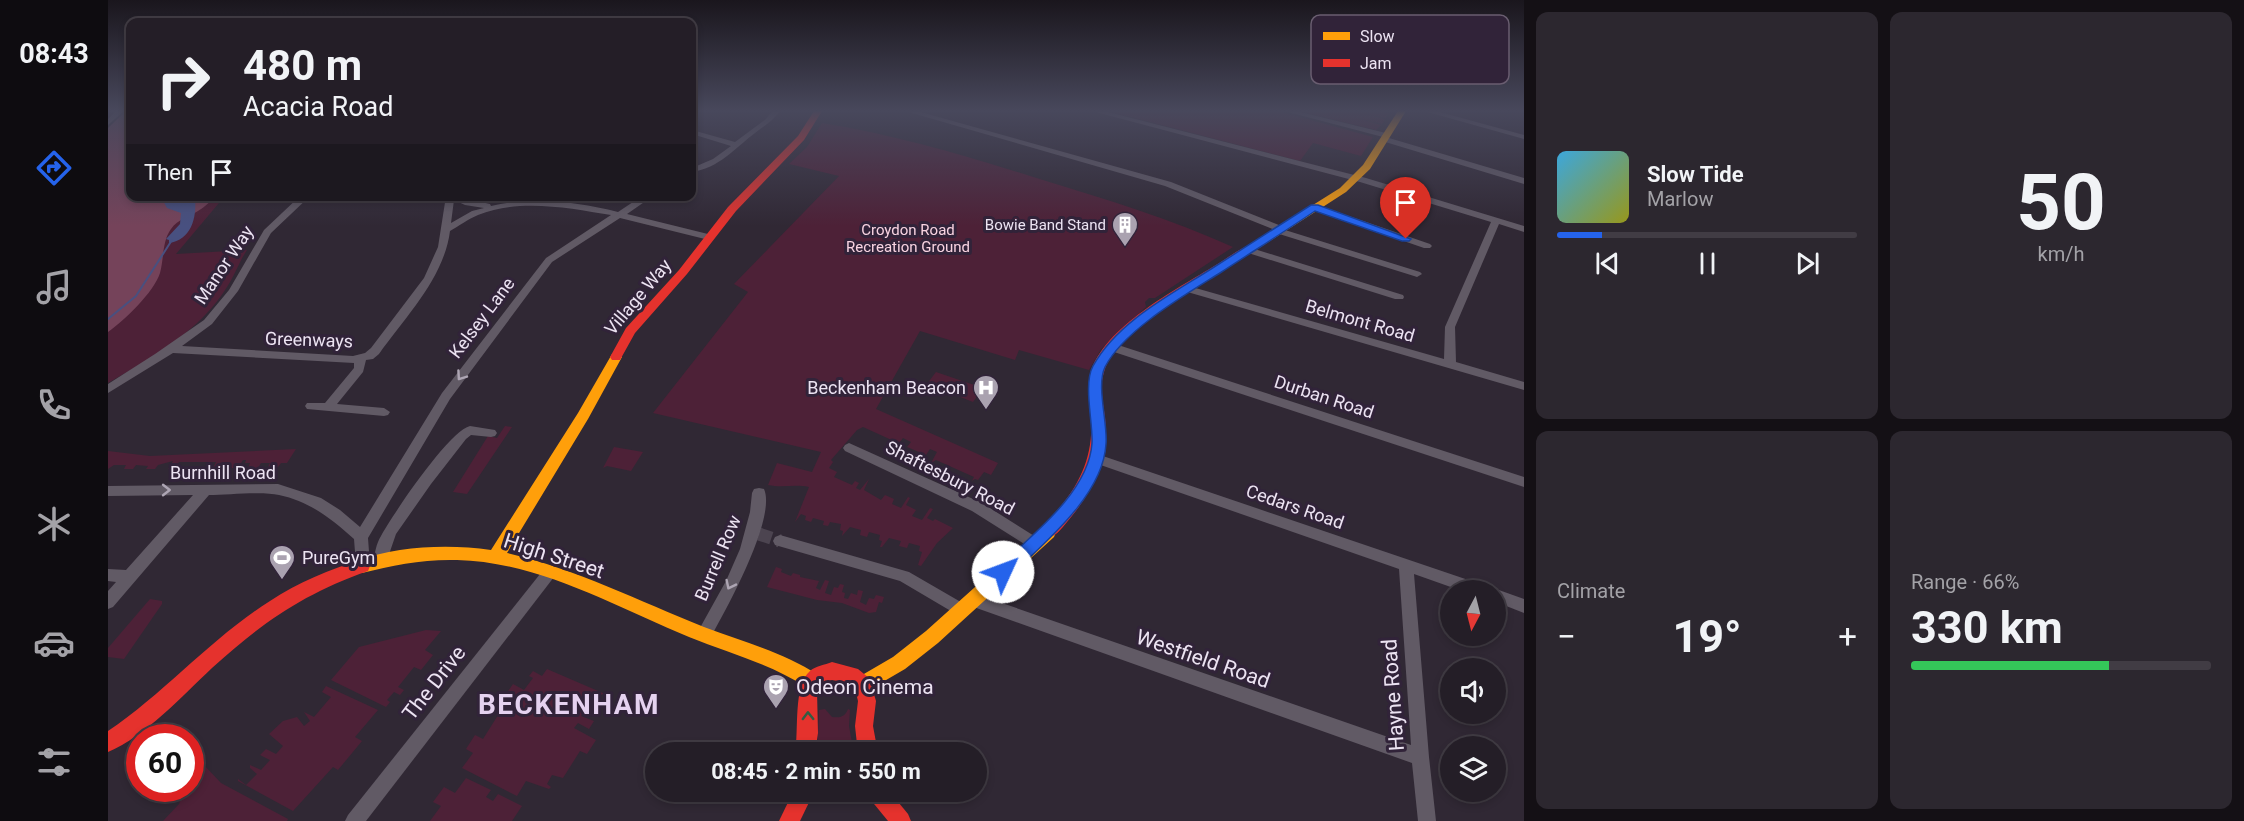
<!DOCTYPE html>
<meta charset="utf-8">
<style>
body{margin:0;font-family:Roboto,sans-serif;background:#2c272f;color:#f1f3f6;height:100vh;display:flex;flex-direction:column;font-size:22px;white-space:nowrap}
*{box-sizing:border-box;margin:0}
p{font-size:20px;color:#a3a2a7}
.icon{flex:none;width:33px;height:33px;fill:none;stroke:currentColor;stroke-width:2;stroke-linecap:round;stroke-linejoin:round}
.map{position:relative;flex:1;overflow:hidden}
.side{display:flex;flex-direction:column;gap:12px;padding:12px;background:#141015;width:720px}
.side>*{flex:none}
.banner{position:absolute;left:18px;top:18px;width:570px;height:183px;border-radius:12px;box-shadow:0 3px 9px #0003,0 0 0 2px #413c44;background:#241e27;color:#f1f3f6;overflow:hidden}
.needle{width:39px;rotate:187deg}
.fabs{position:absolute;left:1332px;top:580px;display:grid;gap:12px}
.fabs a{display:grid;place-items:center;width:66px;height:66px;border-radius:50%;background:#241e27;box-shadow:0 3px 9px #0003,0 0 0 2px #413c44;font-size:30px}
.speed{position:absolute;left:18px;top:724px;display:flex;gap:12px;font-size:30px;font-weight:700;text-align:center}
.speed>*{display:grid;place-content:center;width:78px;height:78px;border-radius:50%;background:#241e27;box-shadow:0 3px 9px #0003,0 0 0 2px #413c44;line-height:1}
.speed .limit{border:9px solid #d22;background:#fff;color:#111}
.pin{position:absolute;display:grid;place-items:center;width:51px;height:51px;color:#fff;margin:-62px -26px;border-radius:50% 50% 50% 0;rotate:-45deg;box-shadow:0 0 6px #0007}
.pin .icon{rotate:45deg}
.me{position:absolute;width:66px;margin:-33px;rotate:47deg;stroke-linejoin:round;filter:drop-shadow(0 0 4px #0008)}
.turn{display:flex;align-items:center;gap:21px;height:126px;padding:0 18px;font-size:27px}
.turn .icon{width:78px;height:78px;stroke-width:2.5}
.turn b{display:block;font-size:42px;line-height:51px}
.then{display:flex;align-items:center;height:57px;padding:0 18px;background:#0003;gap:12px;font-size:22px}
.big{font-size:45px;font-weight:700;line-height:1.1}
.side .tile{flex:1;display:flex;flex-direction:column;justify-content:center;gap:9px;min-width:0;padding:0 21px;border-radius:12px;background:#2c272f}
.side .dial{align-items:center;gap:0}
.dial b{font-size:78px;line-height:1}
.song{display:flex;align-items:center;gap:18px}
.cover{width:72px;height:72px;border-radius:9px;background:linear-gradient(135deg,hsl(200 70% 55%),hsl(60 70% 35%))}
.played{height:6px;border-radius:3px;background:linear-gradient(90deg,#2563eb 15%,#413c44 15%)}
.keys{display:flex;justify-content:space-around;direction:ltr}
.heat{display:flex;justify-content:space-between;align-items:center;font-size:33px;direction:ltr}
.charge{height:9px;border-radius:4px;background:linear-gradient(90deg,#34c759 66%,#413c44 0)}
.side .tiles{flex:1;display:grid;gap:12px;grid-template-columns:repeat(2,1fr)}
.trip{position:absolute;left:537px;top:742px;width:342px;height:60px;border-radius:30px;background:#241e27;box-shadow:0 3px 9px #0003,0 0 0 2px #413c44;font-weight:700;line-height:60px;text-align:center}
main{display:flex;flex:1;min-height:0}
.tab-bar{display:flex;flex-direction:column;width:108px;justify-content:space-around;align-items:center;background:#0e0c10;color:#a3a2a7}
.tab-bar .icon{width:42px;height:42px}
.tab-bar .current{color:#2563eb}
.tab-bar b{font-size:27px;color:#f1f3f6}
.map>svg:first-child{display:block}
.green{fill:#4d2137}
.forest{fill:#75435a}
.water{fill:#485080}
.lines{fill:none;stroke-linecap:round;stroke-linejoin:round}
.stream{stroke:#485080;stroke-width:2}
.street-tunnel{stroke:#4c4450;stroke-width:13;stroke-dasharray:13 7;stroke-linecap:butt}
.street{fill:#615a65;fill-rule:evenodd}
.slow{fill:#ff9f0a;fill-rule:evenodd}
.jam{fill:#e5322d;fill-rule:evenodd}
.oneway{stroke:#ada5b3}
.oneway2{stroke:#315d44}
.route{fill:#2563eb;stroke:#184099;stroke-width:1.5}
.labels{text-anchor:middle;stroke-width:6;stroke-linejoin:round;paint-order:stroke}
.far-poi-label{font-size:15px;fill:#ece3f2;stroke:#312339;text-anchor:end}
.far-park-label{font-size:15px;fill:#f8d3e1;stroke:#312339}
.street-label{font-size:18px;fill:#ece3f2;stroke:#312339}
.poi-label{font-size:18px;fill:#ece3f2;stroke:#312339;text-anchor:end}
.near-street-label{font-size:21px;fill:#ece3f2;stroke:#312339}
.near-poi-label{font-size:21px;fill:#ece3f2;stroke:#312339;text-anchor:start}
.near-district-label{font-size:28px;font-weight:bold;letter-spacing:1.5px;fill:#e5d2f0;stroke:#312339}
.key{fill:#312339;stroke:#695d70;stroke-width:1.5}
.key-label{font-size:16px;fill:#ece3f2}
</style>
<main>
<nav class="tab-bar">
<b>08:43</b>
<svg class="icon current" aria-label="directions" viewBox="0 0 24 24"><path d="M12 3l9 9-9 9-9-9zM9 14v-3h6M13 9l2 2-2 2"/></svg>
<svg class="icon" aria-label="music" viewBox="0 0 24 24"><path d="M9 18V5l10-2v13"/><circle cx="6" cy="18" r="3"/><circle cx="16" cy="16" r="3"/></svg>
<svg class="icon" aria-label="phone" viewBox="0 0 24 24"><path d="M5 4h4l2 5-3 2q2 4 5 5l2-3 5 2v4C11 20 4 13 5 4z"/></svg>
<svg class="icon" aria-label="climate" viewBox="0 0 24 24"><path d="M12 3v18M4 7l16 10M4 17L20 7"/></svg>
<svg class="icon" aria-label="car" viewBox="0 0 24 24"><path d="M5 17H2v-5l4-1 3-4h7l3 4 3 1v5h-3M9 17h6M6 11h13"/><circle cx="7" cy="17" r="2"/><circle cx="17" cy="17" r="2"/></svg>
<svg class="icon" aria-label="filters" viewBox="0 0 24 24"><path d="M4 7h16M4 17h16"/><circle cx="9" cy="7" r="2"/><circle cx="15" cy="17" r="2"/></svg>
</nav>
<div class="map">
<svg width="1416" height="821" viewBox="0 0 1416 821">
<rect width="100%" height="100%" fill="#302834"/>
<!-- green -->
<g class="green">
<path d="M22 111V196L116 197 68 254 139 250C131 262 127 275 119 287 92 331 44 358 0 383V131Z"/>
<path d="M1000 111H1170L1265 137 1253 156 1205 143 1192 161Z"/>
<path d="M1191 111H1271L1280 113 1278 118 1253 113 1277 119 1274 124 1250 118 1273 125 1268 130Z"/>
<path d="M714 123C789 135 862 157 935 180 1000 200 1063 219 1125 247L1047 298H1041L1037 302 1038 307 993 349 981 370 911 350 907 360 812 331 768 409 890 463 883 475 876 472 870 480 867 479 864 481 866 477 828 460 823 463 829 452 822 449 818 455 799 447 803 442 795 438 788 447 786 446 788 442 755 427 749 430 723 460 725 462 721 468 729 472 726 477 744 485 747 481 751 483 748 488 752 490 761 479 756 490 773 500 777 495 786 499 784 504 793 508 800 497 802 498 798 505 808 510 804 516 814 520 822 508 825 509 819 518 825 521 827 519 845 528 829 543 813 566 810 565 814 552 811 551 812 546 801 543 799 548 791 546 793 541 781 538 774 547H772L774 541 771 540 772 535 761 532 759 537 752 535 753 530 742 527 734 536 735 531 732 530 733 524 722 522 720 526 715 525 716 521 705 518 703 522 697 520 698 516 693 514 687 522 701 487C686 484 675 488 660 485L669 463 704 472 713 452 545 413 640 292 626 284 731 176 681 164 699 147Z"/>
<path d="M828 372 875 388 865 402 819 384Z"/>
<path d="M397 426 404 427 359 494 345 492 380 436 389 438Z"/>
<path d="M506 447 535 452 523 471 499 466 495 468Z"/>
<path d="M188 449 179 463H173L170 467H160L162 463H153L150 468H140L142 463H137L138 460H135L130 468H120L122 463H113L110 468H105L108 462H71L66 469H60L65 461 50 465 47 469H38L40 466 28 465 25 469H16L18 465H6L0 469V451L42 456Z"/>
<path d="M668 567 674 569 673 572 683 576 685 573 692 575V577L711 581 708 588 712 590 717 580 721 581 717 593 723 595 726 587 730 588 732 584 736 585 734 592 737 593 736 598 740 599 743 593 749 595 750 590 755 591 752 602 758 605 761 598 766 599 768 595 776 597 774 603 771 602 768 612 761 613 734 603 709 600 659 587Z"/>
<path d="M42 599 54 601V604L16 659 0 657V648Z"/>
<path d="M318 630 333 631 317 650 325 655 313 670 306 667 290 687 296 690 292 695 286 692 279 700 282 702 278 707 223 680 251 647Z"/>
<path d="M439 669 504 697 505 699 494 694 487 705 481 703 473 716 486 721 481 729 470 723 466 728 488 740 479 754 472 751 455 778 444 775 439 784 443 787 441 789 418 781 409 796 354 768 365 753 358 749 367 735 375 739 392 712 386 709 391 703 396 705 401 699 396 697 405 684 416 690 425 678 421 676 425 671 434 676Z"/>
<path d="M218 686 270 710 247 737 254 741 230 770 225 767 185 811 130 781V779L138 785 149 774 142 768V765L153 770 162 760 152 755 158 749 168 754 175 746 161 734 175 721 189 717 196 726 202 721 196 712 206 717 223 697 214 692Z"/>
<path d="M717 709 724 717C732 718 737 717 740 709L742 710 741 726 746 753H709L711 710Z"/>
<path d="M96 765 113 783 180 819 179 821H55L71 804 76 789H82L83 779Z"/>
<path d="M358 778 383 790 378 797 385 801 390 794 414 806 404 821H322L333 806 325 802 336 787 347 793Z"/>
</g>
<!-- forest -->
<path class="forest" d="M18 111H22V196L108 197C102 201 97 207 90 211 81 217 70 219 63 229 54 241 56 259 52 273 46 292 16 321 0 332V128Z"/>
<!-- water -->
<path class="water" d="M53 197H92L87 198C89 218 83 240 61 243V240L58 239 72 224 73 213 59 208Z"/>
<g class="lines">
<!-- stream -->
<path class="stream" d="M0 319 28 296 64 240"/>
<!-- street-tunnel -->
<path class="street-tunnel" d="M651 534 672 541"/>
<!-- street -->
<g class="street">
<path d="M8 111H16L0 125V119Z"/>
<path d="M664 111H672C665 121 656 126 647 133 626 149 611 168 584 172V168L605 159 623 146 584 134V130L627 142 658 119Z"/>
<path d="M797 111H809L1063 182 1176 227 1177 230 1312 272 1314 274 1309 277 1306 276 1168 233 1167 230 1057 186Z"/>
<path d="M984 111H996L1258 178 1416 226V232L1391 224 1347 327 1348 362 1416 382V390L1076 291 1075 289 1076 287H1084L1336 359 1337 327 1383 222 1252 182Z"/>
<path d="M1176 111H1188L1282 134 1281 138 1416 178V184L1274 141 1275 137Z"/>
<path d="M1316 111H1328L1416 135V139Z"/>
<path d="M192 196H202L163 233 130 291 104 324 74 346 245 356 257 353 263 348 316 278 330 247 338 196C353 196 367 201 382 204L383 206C424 196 469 202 510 212L534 196H545L519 214 604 235 606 237 601 240 512 218 444 262 342 399 260 538 262 565 260 569 255 571 250 569 248 565 246 539C224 519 201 501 171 495 154 491 119 495 101 495L5 607 0 609V591L8 582 0 581V569L18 570 85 495 0 496V486L170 484 213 498 232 510 252 527 334 393 438 258 503 215C461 208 412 198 370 215 360 219 351 226 342 231 336 278 298 316 271 354L265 359 258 360 255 372 229 404 276 408 282 412 280 415 276 416 199 409 197 406 199 403H217L246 368V363L65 353 0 393V384L47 354 96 320 121 290 156 230ZM346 200 357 205 376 208 364 211 343 223Z"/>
<path d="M1206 204 1322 244 1324 246 1322 248H1316L1203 209V205Z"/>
<path d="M1140 247 1295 295 1296 297 1295 299H1287L1137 252V248Z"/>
<path d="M1004 343 1416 477V487L1000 350 998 347 1000 344Z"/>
<path d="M362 426 387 430 389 433 387 436 383 437 363 435 358 439 323 484 288 534 277 566 272 568 267 566 265 562C267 553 268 544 273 536 285 514 341 431 362 426Z"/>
<path d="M741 443 874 503 931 539 933 543 931 547 926 549 921 547 864 511 737 451 735 448 737 445Z"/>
<path d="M989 454 1378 586 1380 591H1354L1306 574 1321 757 1328 821H1310L1304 763 860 605 858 600 860 595 865 593 1303 745 1291 569 984 462 983 459 984 456Z"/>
<path d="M651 488 656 489C669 518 617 612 601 640L596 642 591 640 588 635 618 581 632 549 642 512 644 493 646 489Z"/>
<path d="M672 535 801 572 858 605 861 610 858 615 853 617 792 581 667 545 665 541 667 537Z"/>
<path d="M441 567 446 569 448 573 446 577 258 821H237L240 815 436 569Z"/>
<path d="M1388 589 1416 599V613L1388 602V591H1384Z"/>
</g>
<!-- slow -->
<g class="slow">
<path d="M1290 111H1298L1262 169 1238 192 1151 248H1143V244L1232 188 1255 165Z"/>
<path d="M508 353 514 357 480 419 399 553C468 569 531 601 596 627 635 642 675 652 710 675L713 681 710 687 704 690 698 687C661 663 620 653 581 637 506 606 431 562 349 560 316 559 285 565 254 573L248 571 246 566 248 561C291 546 339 544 383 550L470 413 504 354Z"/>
<path d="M940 526 946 527 948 532 946 537 830 643 797 669 761 690 755 693 749 690 746 684 749 678 785 657 818 631 934 527Z"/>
</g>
<!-- jam -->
<g class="jam">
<path d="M706 111H714L696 140 628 211 579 274 527 333 512 360H504L502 357 518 328 571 270 620 207 690 136Z"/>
<path d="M1147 243 1152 246 1151 248C1110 274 1010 325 996 372 991 387 995 402 997 417 1001 457 985 492 959 522 952 530 946 540 934 537L932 532 934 527C965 496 986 464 983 419 982 404 979 389 982 374 995 327 1069 289 1108 265 1120 258 1133 247 1147 243Z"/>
<path d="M254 559 260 561 262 566 260 571C195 594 155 622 104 668 74 696 38 736 0 752V731C58 692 103 638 162 601 190 582 222 570 254 559Z"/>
<path d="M724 662 750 669 761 678 768 701 765 726 770 753H750L747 726 750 701 747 689 740 683 724 680 715 683 709 691 710 733 707 753H687C691 731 685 685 702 671 707 666 717 665 724 662Z"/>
<path d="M685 792H706L692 821H671Z"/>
<path d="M759 792H782L800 814 803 821H780L762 799Z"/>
</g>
</g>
<!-- one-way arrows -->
<defs><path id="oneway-chevron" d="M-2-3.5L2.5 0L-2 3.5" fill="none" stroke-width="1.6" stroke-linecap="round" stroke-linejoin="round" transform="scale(1.5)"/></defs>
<g class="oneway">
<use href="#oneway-chevron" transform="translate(353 376) rotate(125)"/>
<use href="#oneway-chevron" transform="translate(58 490)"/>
<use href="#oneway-chevron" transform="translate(622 585) rotate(116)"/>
</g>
<use class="oneway2" href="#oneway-chevron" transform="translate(700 716) rotate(-91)"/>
<!-- sky -->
<linearGradient id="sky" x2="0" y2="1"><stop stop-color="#1a161d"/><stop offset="0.49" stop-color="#48485c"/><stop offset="1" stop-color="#48485c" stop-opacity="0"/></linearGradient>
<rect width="1416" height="226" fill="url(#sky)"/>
<!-- route -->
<path class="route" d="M1203 205H1210L1303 239 1301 241H1294L1207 211C1176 232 1144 252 1112 273 1077 295 1016 330 997 367 988 386 1000 423 998 444 995 496 936 543 901 577L895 579 890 577 887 572 890 567C923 536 981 492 984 443 985 422 975 384 985 366 1009 322 1062 295 1103 269 1136 248 1169 227 1203 205Z"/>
<!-- icons -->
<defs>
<symbol id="building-pin" viewBox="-11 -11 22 30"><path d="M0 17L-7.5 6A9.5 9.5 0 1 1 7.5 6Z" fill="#aaa2b0" stroke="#312339"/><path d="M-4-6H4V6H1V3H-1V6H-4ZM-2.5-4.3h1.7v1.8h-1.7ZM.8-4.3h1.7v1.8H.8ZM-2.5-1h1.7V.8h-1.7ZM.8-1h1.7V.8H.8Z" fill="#fff"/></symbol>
<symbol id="hospital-pin" viewBox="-11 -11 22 30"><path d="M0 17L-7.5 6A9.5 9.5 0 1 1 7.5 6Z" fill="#aaa2b0" stroke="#312339"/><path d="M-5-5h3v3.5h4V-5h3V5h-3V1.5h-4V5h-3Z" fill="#fff"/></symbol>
<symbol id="stadium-pin" viewBox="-11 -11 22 30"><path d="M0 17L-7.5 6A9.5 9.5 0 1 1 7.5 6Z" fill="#aaa2b0" stroke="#312339"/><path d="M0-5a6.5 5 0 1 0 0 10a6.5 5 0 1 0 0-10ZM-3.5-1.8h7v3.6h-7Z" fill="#fff"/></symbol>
<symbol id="theatre-pin" viewBox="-11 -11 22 30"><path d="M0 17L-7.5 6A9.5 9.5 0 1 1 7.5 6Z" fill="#aaa2b0" stroke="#312339"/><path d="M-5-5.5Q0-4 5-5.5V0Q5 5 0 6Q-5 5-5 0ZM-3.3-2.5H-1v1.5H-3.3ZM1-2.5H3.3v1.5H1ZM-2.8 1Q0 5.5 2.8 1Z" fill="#fff"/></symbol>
</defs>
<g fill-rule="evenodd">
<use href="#building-pin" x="1002" y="210" width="30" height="40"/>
<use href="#hospital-pin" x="863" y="373" width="30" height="40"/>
<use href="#stadium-pin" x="159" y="543" width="30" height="40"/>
<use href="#theatre-pin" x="653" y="672" width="30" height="40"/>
</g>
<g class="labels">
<!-- far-poi labels -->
<g class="far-poi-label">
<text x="998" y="230">Bowie Band Stand</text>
</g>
<!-- far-park labels -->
<g class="far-park-label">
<text x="800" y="235">Croydon Road<tspan x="800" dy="17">Recreation Ground</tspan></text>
</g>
<!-- street labels -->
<g class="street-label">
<text transform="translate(116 265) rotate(-56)" y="6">Manor Way</text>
<text transform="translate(530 297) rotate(-50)" y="6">Village Way</text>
<text transform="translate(374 318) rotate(-53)" y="6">Kelsey Lane</text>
<text transform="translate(1252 321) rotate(16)" y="6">Belmont Road</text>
<text transform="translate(201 340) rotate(2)" y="6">Greenways</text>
<text transform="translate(1216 397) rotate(18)" y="6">Durban Road</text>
<text x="115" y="479">Burnhill Road</text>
<text transform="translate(842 478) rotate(27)" y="6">Shaftesbury Road</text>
<text transform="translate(1187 507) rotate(19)" y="6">Cedars Road</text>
<text transform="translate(610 558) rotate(-67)" y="6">Burrell Row</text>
</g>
<!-- poi labels -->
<g class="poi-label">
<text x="858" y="394">Beckenham Beacon</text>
<text x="194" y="564" text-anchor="start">PureGym</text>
</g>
<!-- near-street labels -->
<g class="near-street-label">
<text transform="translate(446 556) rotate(18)" y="7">High Street</text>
<text transform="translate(1095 659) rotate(19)" y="7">Westfield Road</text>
<text transform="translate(326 683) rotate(-52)" y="7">The Drive</text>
<text transform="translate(1285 695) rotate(-94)" y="7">Hayne Road</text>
</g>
<!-- near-poi labels -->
<g class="near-poi-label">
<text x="688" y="694">Odeon Cinema</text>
</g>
<!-- near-district labels -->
<g class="near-district-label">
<text x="461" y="714">BECKENHAM</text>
</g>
</g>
<!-- legend -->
<rect x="1203" y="15" width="198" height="69" rx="9" class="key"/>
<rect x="1215" y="32" width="27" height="8" fill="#ff9f0a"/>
<rect x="1215" y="59" width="27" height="8" fill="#e5322d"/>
<g class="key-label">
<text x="1252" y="42">Slow</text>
<text x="1252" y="69">Jam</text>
</g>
</svg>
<div class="fabs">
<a><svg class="needle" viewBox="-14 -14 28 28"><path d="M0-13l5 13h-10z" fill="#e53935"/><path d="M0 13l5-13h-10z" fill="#a3a2a7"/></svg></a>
<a><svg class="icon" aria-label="sound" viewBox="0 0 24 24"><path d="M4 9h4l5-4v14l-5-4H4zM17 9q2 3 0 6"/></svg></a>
<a><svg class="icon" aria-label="layers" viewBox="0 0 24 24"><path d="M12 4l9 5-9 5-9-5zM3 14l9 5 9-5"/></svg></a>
</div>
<div class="speed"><div class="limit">60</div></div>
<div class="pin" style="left:1298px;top:239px;background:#d93025"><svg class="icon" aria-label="arrive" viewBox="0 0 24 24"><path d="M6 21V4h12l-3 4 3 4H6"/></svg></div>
<svg class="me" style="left:895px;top:572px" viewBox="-20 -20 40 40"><circle r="19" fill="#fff"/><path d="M0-13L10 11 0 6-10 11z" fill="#2563eb"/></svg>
<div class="trip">08:45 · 2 min · 550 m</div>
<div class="banner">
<div class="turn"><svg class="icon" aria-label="right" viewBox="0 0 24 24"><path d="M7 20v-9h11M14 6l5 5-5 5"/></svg><div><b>480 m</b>Acacia Road</div></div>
<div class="then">Then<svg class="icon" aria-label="arrive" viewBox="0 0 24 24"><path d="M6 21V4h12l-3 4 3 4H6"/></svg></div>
</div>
</div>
<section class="side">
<div class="tiles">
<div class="tile">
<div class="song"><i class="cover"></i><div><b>Slow Tide</b><p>Marlow</p></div></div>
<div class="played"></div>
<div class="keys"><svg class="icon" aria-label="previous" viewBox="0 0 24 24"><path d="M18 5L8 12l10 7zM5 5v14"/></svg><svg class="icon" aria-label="pause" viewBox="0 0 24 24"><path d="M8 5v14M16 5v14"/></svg><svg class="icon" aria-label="next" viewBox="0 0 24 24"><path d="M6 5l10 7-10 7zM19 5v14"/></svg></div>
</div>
<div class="tile dial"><b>50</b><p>km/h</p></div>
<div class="tile"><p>Climate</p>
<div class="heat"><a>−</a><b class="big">19°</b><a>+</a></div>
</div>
<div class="tile"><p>Range · 66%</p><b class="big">330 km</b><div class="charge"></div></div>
</div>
</section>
</main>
